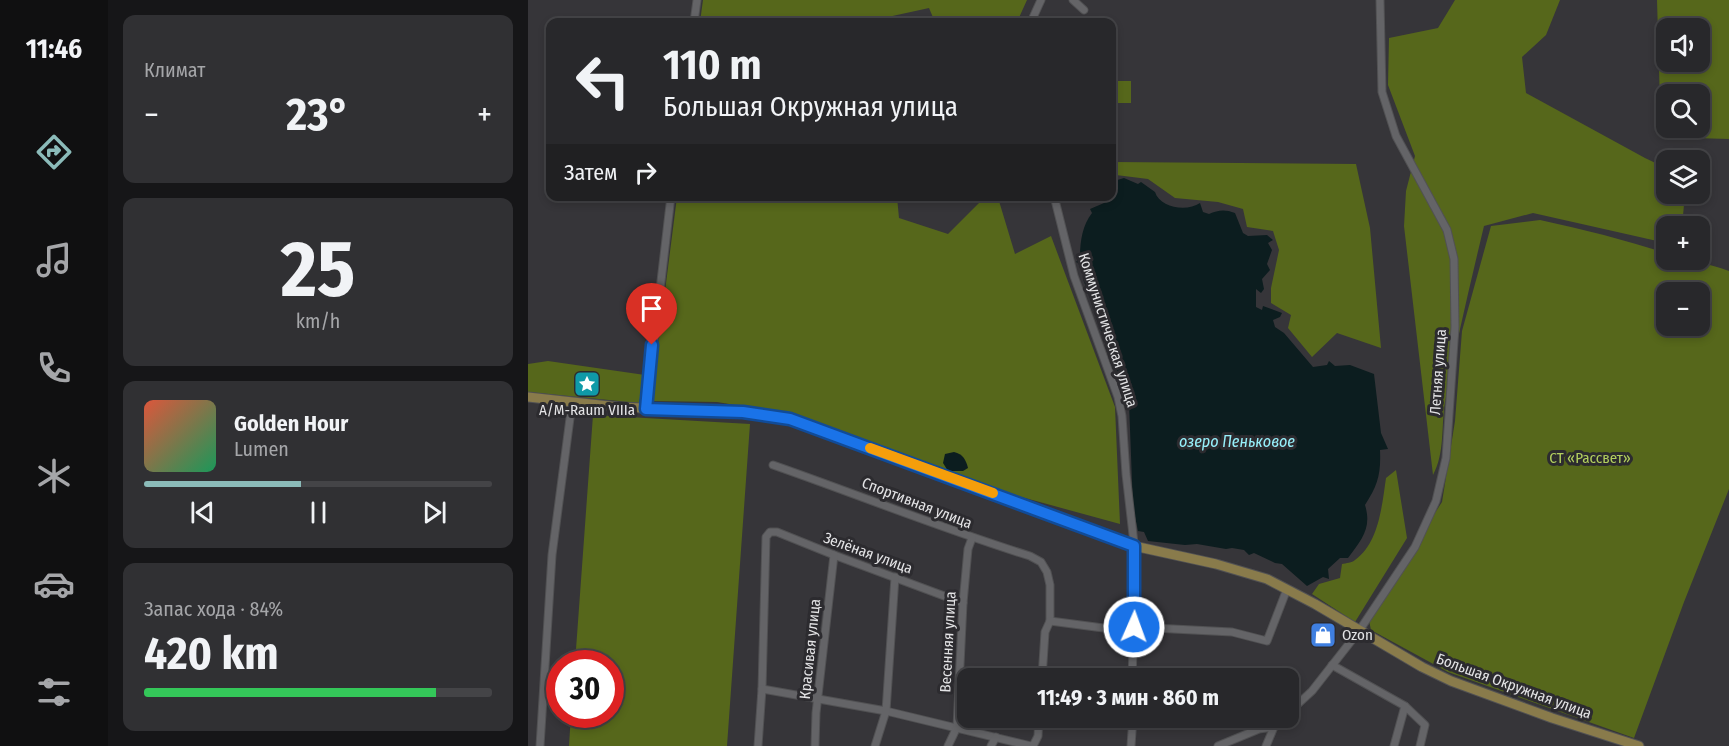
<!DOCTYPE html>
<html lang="ru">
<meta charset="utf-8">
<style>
body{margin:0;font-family:"Fira Sans Condensed",sans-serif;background:#303033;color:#f1f3f6;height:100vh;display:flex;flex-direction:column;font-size:22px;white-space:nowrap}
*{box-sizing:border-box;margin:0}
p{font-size:20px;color:#a5a6a9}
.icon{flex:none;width:33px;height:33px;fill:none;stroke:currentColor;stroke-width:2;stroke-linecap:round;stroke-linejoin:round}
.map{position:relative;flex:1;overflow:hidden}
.details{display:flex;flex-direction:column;gap:15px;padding:15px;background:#161618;width:420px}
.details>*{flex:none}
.banner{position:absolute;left:18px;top:18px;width:570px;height:183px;border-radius:12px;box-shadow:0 3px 9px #0003,0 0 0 2px #444447;background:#28282b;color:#f1f3f6;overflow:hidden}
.buttons{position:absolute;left:1128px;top:18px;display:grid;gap:12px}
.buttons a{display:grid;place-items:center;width:54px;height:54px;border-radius:12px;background:#28282b;box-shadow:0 3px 9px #0003,0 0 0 2px #444447;font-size:30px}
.speed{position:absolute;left:18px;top:650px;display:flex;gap:12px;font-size:30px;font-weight:700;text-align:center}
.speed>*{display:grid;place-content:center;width:78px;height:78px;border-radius:50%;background:#28282b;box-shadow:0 3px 9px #0003,0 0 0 2px #444447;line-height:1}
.speed .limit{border:9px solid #d22;background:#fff;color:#111}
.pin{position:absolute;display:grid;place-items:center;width:51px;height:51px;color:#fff;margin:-62px -26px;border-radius:50% 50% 50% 0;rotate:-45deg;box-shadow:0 0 6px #0007}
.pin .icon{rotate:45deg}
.me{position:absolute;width:66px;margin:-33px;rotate:2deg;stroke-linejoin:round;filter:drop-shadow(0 0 4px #0008)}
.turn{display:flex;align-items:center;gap:21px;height:126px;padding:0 18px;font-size:27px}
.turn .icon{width:78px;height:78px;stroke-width:2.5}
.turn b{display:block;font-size:42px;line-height:51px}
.then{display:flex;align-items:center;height:57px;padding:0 18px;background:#0003;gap:12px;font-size:22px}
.big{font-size:45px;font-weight:700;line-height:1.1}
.details .widget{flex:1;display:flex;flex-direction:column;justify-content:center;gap:9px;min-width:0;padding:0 21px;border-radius:12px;background:#303033}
.details .dial{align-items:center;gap:0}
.dial b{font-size:78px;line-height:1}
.song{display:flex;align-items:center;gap:18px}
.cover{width:72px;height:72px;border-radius:9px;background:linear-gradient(135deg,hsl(10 70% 55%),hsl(150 70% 35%))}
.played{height:6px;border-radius:3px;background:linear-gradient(90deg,#8bbbb9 45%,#444447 45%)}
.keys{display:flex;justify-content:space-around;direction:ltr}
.heat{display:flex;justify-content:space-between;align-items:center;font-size:33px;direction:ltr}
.charge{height:9px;border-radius:4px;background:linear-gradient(90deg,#34c759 84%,#444447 0)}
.trip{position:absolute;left:429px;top:668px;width:342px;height:60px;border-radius:12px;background:#28282b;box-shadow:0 3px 9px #0003,0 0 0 2px #444447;font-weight:700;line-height:60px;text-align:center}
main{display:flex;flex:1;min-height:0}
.tabs{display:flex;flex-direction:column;width:108px;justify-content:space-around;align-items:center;background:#101011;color:#a5a6a9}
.tabs .icon{width:42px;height:42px}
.tabs .current{color:#8bbbb9}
.tabs b{font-size:27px;color:#f1f3f6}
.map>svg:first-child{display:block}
.green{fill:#56671b;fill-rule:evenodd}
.water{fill:#0c1d1f}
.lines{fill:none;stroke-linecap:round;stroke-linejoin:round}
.minor-casing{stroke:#515153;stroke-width:9}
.major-casing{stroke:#515153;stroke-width:11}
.minor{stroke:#646467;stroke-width:7}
.major{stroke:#897b4b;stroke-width:9}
.route-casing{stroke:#114b97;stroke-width:15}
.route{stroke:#1a73e8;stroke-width:10}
.slow{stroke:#f59e0b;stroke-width:10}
.labels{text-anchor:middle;stroke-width:6;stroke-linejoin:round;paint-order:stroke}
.street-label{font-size:15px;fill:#e4e4e6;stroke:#2c2b2f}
.poi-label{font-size:15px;fill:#e4e4e6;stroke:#2c2b2f}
.park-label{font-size:15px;fill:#b2cf5e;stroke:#2c2b2f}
.water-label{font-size:16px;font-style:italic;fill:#97f0fb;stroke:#2c2b2f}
</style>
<main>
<nav class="tabs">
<b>11:46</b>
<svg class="icon current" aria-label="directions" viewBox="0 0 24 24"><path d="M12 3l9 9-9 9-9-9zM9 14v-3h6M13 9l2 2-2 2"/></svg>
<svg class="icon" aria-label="music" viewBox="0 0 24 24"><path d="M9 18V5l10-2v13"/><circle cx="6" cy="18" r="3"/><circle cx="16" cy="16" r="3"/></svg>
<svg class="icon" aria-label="phone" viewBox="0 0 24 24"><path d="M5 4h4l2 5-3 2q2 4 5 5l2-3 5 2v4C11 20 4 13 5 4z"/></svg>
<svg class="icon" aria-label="climate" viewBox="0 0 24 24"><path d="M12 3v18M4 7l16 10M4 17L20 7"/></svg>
<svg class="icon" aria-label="car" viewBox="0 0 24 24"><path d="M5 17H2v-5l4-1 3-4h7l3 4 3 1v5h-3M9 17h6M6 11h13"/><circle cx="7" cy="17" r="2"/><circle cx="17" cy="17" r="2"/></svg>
<svg class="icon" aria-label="filters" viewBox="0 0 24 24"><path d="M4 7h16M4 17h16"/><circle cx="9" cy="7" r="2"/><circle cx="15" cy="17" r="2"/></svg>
</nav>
<section class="details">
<div class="widget"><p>Климат</p>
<div class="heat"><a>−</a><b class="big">23°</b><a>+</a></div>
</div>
<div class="widget dial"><b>25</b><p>km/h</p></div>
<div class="widget">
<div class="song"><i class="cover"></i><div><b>Golden Hour</b><p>Lumen</p></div></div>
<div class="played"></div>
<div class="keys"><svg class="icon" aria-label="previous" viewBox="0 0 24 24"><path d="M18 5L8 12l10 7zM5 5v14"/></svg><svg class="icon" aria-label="pause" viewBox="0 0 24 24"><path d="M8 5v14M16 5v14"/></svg><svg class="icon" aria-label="next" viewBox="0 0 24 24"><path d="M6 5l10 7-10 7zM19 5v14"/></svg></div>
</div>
<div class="widget"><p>Запас хода · 84%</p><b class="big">420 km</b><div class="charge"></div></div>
</section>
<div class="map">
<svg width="1201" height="746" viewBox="0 0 1201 746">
<rect width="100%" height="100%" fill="#363539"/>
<!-- green -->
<g class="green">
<path d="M175 0H499L489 22H407L401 8 337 22H172Z"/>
<path d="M927 0H1032L1018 35 994 57 998 93 1117 158 1138 168V194H1157L1154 226H1138V243L1005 213 956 226C942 285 928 343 917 402 913 427 917 453 905 475L876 226 878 191 887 156 860 85 861 38 910 28Z"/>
<path d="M1129 0H1201V139L1133 137ZM1138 28H1172V62H1138ZM1138 94H1172V128H1138Z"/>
<rect x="584" y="81" width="19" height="22"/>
<path d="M584 162 828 164 842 228 853 348 809 333 784 357 760 328 763 315 743 303V288L751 250 745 231 719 227 715 209 690 202 647 198 620 179 588 175 584 179Z"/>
<path d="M149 197H369L371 218 420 234 457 197 471 201 487 254 523 236 587 407 592 524 486 495 269 415 189 402 123 401Z"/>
<path d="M1012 220C1055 229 1097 240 1138 253V260C1161 260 1180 263 1201 271V489L1156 602 1106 738 920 672 843 630 840 616 914 502 927 421 934 331 963 226ZM1138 292H1172V326H1138Z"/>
<path d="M20 361 117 375 111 403 0 392V364Z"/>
<path d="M65 415 222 424 199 746H41L43 714H82V663H47Z"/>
<path d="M868 470 879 538 827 622 784 594 791 584 812 578 814 564C818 563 824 563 827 560 851 543 854 505 858 478Z"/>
</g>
<!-- water -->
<g class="water">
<path d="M596 178 610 184 613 182 627 192C632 208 659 212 672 203L675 212 681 214C690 210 697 209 707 213L715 233 720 236 739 235 745 240 740 243 744 250 739 264 742 270 734 279 736 289 733 293 728 289V307L734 310 735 306 754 313 752 317 745 320 747 327 756 333 785 367 799 365 801 361 807 366 822 365 846 374 853 433 860 449 852 450C853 474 850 485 837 505 844 528 834 539 820 558H812L800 569 801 579 795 577 779 586 754 564 747 563 726 553 721 555 716 550 704 548 698 549 669 544 657 545 620 541 616 532 610 531 605 507 601 403 606 401C606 386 593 381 588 369 574 340 567 309 555 279L558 272 557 266 548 262 552 258C552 242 554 226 564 213L562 209 576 203V198L584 196 586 181Z"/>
<path d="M426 452C435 454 438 460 440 468L435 471H420L415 463 417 454Z"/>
</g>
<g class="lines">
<defs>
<g id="minor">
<path d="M545 0 556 10"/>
<path d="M166 22 169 0"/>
<path d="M503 22 513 0"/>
<path d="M526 196 546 276 590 397 594 416 598 474 607 552V595L604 678"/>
<path d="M118 409 143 196"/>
<path d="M245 465C331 495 415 529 502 556L513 562 519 572 522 585V621L517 632 514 678"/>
<path d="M522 621 606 632"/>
<path d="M606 627 704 632 739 641 759 589"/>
<path d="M804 665 877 706 897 725 892 746"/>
<path d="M234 689 238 537 242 532H249L306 555 435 603"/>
<path d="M760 713 784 691 831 631 887 547 908 501 918 458 927 327 926 259 919 230 868 136 854 92 852 0"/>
<path d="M12 746 24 555 44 403"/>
<path d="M230 746 234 689 358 711 503 746"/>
<path d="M287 746 288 713 306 555"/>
<path d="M347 746 358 711 367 577"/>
<path d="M420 746 429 727 435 603 440 549 444 538"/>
<path d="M463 746 468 737"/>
<path d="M505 746 510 736 511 717"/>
<path d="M603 746 605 717"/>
<path d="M690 746 731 729 746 727"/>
<path d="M738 746 746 727 756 717"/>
<path d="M866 746 877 706"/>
</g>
<path id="major" d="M0 397 90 407 215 412 262 419 606 546 688 564 739 579 787 604 894 667 923 681 1024 718 1111 746"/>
</defs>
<!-- minor casing -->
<use href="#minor" class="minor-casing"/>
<!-- major casing -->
<use href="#major" class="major-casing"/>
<!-- minor -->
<use href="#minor" class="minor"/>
<!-- major -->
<use href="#major" class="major"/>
</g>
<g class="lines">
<defs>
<path id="route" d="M124 345 118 409 215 412 262 419 606 546V627"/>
</defs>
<!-- route casing -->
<use href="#route" class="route-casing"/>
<!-- route -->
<use href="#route" class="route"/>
<!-- slow -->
<path class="slow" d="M342 448 465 493"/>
</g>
<!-- icons -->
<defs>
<symbol id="sight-square" viewBox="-11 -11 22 22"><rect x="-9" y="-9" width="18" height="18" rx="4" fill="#0f9aa8" stroke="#2c2b2f"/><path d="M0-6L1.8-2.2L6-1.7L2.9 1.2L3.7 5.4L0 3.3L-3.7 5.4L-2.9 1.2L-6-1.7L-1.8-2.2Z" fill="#fff"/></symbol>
<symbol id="shop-square" viewBox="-11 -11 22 22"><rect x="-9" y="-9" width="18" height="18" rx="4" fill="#3f7fe0" stroke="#2c2b2f"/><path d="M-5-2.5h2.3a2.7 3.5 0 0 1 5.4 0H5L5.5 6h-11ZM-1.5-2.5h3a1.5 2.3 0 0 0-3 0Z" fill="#fff"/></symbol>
</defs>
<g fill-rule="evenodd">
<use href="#sight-square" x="44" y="369" width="30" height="30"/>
<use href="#shop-square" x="780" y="620" width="30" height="30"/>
</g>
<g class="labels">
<!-- street labels -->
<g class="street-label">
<text transform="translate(580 330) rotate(72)" y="5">Коммунистическая улица</text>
<text transform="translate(910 372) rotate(-86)" y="5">Летняя улица</text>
<text transform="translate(389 503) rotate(21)" y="5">Спортивная улица</text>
<text transform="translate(340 553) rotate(20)" y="5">Зелёная улица</text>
<text transform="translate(420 642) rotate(-87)" y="5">Весенняя улица</text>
<text transform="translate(282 649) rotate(-84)" y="5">Красивая улица</text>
<text transform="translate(986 686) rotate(20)" y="5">Большая Окружная улица</text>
</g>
<!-- poi labels -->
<g class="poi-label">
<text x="59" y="415">A/M-Raum VIIIa</text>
<text x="814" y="640" text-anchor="start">Ozon</text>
</g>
<!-- park labels -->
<g class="park-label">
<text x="1062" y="463">СТ «Рассвет»</text>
</g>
<!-- water labels -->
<g class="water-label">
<text x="709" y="447">озеро Пеньковое</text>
</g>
</g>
</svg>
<div class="buttons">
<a><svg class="icon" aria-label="sound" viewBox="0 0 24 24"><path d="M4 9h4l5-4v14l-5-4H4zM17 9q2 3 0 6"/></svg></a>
<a><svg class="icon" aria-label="search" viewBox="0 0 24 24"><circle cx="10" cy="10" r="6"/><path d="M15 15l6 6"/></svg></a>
<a><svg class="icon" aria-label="layers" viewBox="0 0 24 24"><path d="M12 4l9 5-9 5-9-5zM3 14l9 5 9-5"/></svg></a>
<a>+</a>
<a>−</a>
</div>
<div class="speed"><div class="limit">30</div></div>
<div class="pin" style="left:124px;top:345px;background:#d93025"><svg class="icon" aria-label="arrive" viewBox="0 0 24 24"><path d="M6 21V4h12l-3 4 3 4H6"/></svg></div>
<svg class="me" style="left:606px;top:627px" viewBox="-20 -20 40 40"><circle r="17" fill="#1a73e8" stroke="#fff" stroke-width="3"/><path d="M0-11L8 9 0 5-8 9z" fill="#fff"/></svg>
<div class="trip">11:49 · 3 мин · 860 m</div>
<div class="banner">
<div class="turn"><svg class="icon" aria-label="left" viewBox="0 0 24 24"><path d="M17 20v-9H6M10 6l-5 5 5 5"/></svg><div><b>110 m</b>Большая Окружная улица</div></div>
<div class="then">Затем<svg class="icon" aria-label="right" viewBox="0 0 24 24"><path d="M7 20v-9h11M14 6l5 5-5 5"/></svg></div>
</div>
</div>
</main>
